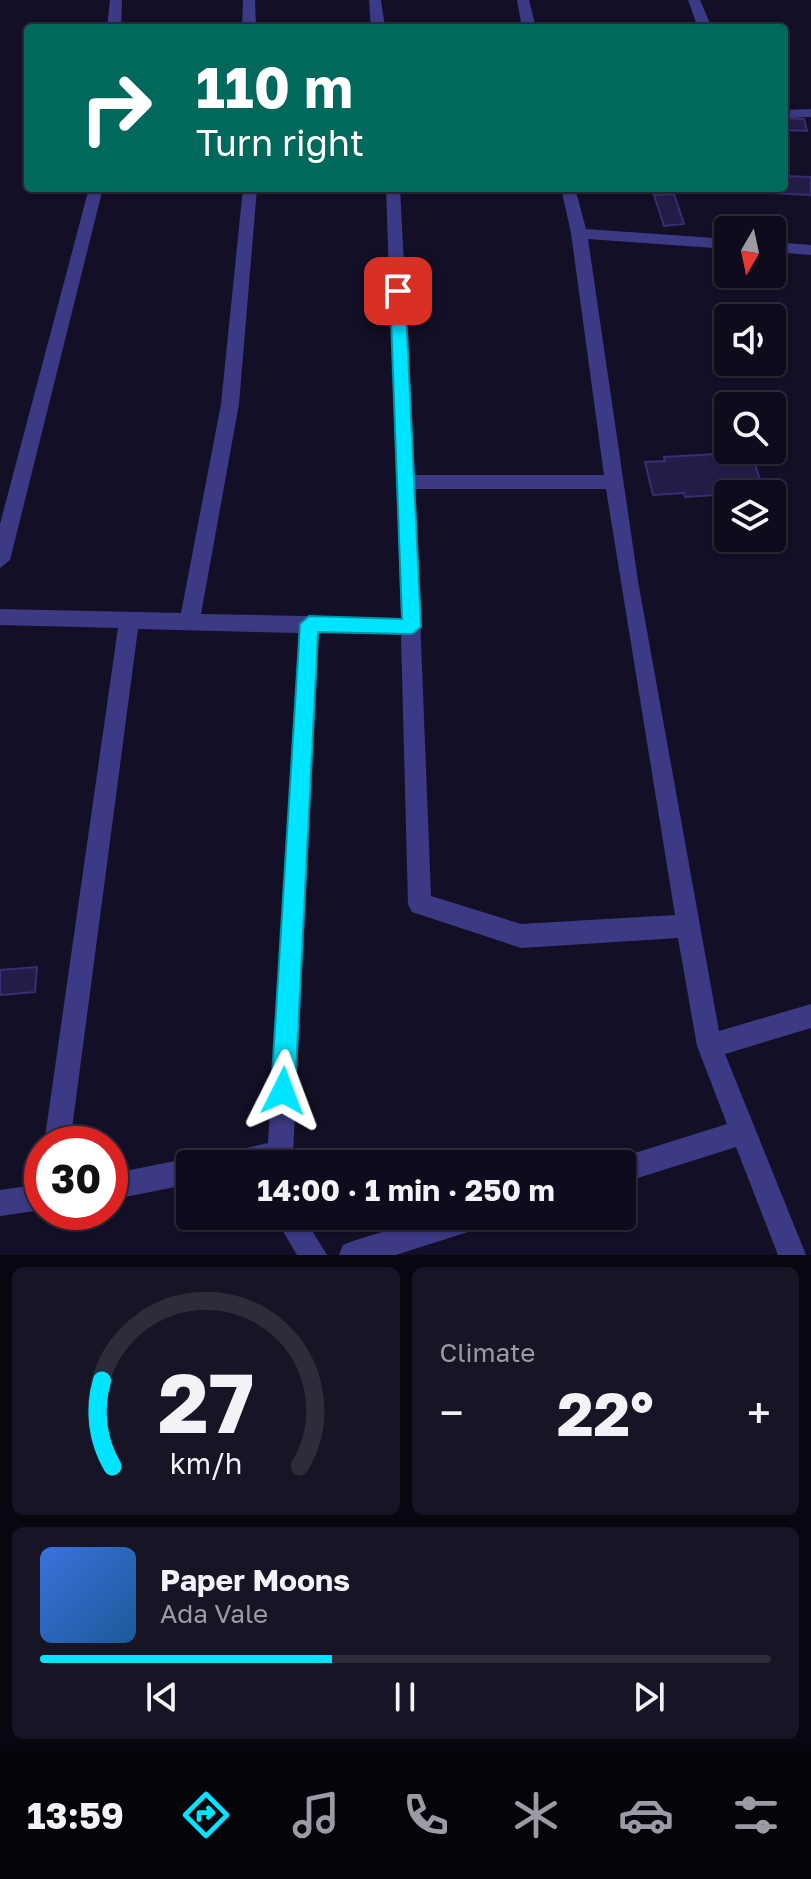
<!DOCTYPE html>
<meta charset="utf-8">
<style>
body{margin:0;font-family:"Golos Text",sans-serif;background:#171425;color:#f1f3f6;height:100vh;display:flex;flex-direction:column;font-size:30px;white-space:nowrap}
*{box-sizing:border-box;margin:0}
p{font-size:26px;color:#9b9ba3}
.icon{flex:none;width:44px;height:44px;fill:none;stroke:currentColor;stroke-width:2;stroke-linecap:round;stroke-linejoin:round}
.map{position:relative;height:1255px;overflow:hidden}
.panel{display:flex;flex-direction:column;gap:12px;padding:12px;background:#08060f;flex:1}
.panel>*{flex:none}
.hud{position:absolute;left:24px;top:24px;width:764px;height:168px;border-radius:8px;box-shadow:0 2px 6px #0004,0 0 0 2px #2e2b3b;background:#00695c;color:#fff;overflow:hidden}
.needle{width:52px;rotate:189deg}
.controls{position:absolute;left:714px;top:216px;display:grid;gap:16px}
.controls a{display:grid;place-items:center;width:72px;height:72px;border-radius:8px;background:#0e0b1c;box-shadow:0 2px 6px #0004,0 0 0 2px #2e2b3b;font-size:40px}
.speed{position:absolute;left:24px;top:1126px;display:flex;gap:16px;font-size:40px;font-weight:700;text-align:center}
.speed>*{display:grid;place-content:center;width:104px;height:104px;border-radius:50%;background:#0e0b1c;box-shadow:0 2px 6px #0004,0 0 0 2px #2e2b3b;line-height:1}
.speed .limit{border:12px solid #d22;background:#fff;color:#111}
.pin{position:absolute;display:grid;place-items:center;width:68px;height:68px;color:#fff;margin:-34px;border-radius:16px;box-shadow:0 4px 12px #0006}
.me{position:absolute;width:88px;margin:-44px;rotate:3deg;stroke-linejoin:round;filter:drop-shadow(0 0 6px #0008)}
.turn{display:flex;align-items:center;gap:28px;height:168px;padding:0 40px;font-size:36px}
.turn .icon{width:104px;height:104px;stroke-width:2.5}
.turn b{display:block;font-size:56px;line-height:68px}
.big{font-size:60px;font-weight:700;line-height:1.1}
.panel .card{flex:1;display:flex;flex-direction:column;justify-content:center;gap:12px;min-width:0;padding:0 28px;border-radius:12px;background:#171425}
.panel .dial{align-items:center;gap:0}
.dial svg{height:208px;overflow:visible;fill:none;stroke:#2e2b3b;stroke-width:7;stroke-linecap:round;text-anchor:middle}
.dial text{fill:#f1f3f6;stroke:none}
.song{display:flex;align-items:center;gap:24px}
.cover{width:96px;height:96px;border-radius:12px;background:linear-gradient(135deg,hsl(220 70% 55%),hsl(210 70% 35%))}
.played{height:8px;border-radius:4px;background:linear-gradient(90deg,#00e5ff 40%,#2e2b3b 40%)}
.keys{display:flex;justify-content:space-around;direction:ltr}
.heat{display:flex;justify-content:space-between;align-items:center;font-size:44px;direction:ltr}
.panel .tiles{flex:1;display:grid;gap:12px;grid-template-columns:1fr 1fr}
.card:last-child{grid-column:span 2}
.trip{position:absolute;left:176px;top:1150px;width:460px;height:80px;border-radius:8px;background:#0e0b1c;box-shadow:0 2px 6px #0004,0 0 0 2px #2e2b3b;font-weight:700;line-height:80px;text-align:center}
.tabs{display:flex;height:128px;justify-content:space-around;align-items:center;background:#06040b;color:#9b9ba3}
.tabs .icon{width:56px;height:56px}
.tabs .on{color:#00e5ff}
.tabs b{font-size:36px;color:#f1f3f6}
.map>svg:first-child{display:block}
.building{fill:#241b47;stroke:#3b2d73;stroke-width:2}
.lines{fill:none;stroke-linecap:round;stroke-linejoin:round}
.minor{fill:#3d3a85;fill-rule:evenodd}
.route{fill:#00e5ff;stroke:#0095a6;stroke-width:2}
</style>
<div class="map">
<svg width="811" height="1255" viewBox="0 0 811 1255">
<rect width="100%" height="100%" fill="#130f26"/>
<!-- building -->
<g class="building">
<path d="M784 118 804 119 807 131 784 130Z"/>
<path d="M784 176 811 177V195L769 193V188H784Z"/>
<path d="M674 194 684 224 664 226 654 195Z"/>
<path d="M751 452 764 492 685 497 684 493 653 495 645 462 665 461 664 457Z"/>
<path d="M37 967 35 992 0 995V970Z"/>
</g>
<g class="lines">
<!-- minor -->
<g class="minor">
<path d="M110 0H122L121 28H107Z"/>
<path d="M243 0H255L256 28H242Z"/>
<path d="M369 0H381L385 28H371Z"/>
<path d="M517 0H529L536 28H522Z"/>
<path d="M688 0H700L712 28H698Z"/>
<path d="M811 109V117L784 118V110Z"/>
<path d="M89 188H103L10 560 0 568V524Z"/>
<path d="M243 188H257L239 404 201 614 401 618 386 188H400L415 475H604L571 233 561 188H575L586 229 728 239V249L588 239 638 581 719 1031 811 1004V1028L725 1054 806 1255H778L736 1147 622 1183V1164H611L622 1157 727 1124 697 1046 678 938 521 948 412 912 408 904 401 635 319 633 293 1154 287 1164H213L217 1155 268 1143 299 633 138 629 70 1144H44L118 628 0 625V609L181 613 221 404ZM415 489H606L675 915 521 924 431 896Z"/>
<path d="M772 242 811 245V255L772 252Z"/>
<path d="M190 1158 200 1164H190V1184L110 1200V1174Z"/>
<path d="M42 1184V1210L0 1216V1190Z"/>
<path d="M274 1216H303L327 1255H297Z"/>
<path d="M434 1216H490L486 1225 477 1229 396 1255H339L343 1245 353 1241Z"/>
</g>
</g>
<!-- route -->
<path class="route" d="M398 286 405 291 421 627 412 634 318 632 295 1091 291 1100 283 1103 275 1100 271 1091 300 624 309 616 402 619 390 291Z"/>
</svg>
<div class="controls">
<a><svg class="needle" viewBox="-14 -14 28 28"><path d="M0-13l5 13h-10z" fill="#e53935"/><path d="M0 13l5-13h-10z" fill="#9b9ba3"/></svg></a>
<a><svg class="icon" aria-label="sound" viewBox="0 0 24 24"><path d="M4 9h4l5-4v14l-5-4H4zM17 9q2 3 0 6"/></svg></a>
<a><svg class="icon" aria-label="search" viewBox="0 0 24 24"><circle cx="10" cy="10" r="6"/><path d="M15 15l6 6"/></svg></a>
<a><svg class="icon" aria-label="layers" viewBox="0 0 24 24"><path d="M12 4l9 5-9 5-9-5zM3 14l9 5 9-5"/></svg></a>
</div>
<div class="speed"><div class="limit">30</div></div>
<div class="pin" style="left:398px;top:291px;background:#d93025"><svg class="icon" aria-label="arrive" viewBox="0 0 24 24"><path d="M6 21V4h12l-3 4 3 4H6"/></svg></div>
<svg class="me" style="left:283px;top:1091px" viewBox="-20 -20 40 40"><path d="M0-17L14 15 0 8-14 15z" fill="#00e5ff" stroke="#fff" stroke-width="4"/></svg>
<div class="trip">14:00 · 1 min · 250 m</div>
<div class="hud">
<div class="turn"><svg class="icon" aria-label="right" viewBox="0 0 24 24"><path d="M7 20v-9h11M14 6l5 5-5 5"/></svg><div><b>110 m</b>Turn right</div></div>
</div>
</div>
<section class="panel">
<div class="tiles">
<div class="card dial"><svg viewBox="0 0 100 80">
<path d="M14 69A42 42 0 1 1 86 69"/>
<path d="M14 69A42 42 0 0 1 10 36" stroke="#00e5ff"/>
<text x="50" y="56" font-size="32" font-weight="700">27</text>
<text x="50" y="72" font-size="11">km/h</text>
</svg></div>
<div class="card"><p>Climate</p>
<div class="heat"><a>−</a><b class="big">22°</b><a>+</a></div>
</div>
<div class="card">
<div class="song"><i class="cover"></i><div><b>Paper Moons</b><p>Ada Vale</p></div></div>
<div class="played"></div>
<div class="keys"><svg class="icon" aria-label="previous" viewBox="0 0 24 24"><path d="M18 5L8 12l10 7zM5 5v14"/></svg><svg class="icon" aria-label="pause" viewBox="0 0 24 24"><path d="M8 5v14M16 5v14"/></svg><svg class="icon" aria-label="next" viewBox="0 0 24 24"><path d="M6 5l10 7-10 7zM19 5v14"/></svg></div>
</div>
</div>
</section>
<nav class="tabs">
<b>13:59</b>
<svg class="icon on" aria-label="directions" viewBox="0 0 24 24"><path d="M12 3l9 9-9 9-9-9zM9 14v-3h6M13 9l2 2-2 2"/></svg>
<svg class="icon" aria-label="music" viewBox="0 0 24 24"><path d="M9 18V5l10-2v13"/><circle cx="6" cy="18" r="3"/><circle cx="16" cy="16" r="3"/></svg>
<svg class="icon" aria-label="phone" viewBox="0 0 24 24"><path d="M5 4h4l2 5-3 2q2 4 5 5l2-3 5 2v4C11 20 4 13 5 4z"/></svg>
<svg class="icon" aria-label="climate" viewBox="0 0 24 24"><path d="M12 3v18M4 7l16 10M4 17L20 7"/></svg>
<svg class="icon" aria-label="car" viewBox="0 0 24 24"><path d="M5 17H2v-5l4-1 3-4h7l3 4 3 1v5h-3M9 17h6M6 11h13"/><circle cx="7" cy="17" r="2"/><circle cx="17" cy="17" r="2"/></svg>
<svg class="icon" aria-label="filters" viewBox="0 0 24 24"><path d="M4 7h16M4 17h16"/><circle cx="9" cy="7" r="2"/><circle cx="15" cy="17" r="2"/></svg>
</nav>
